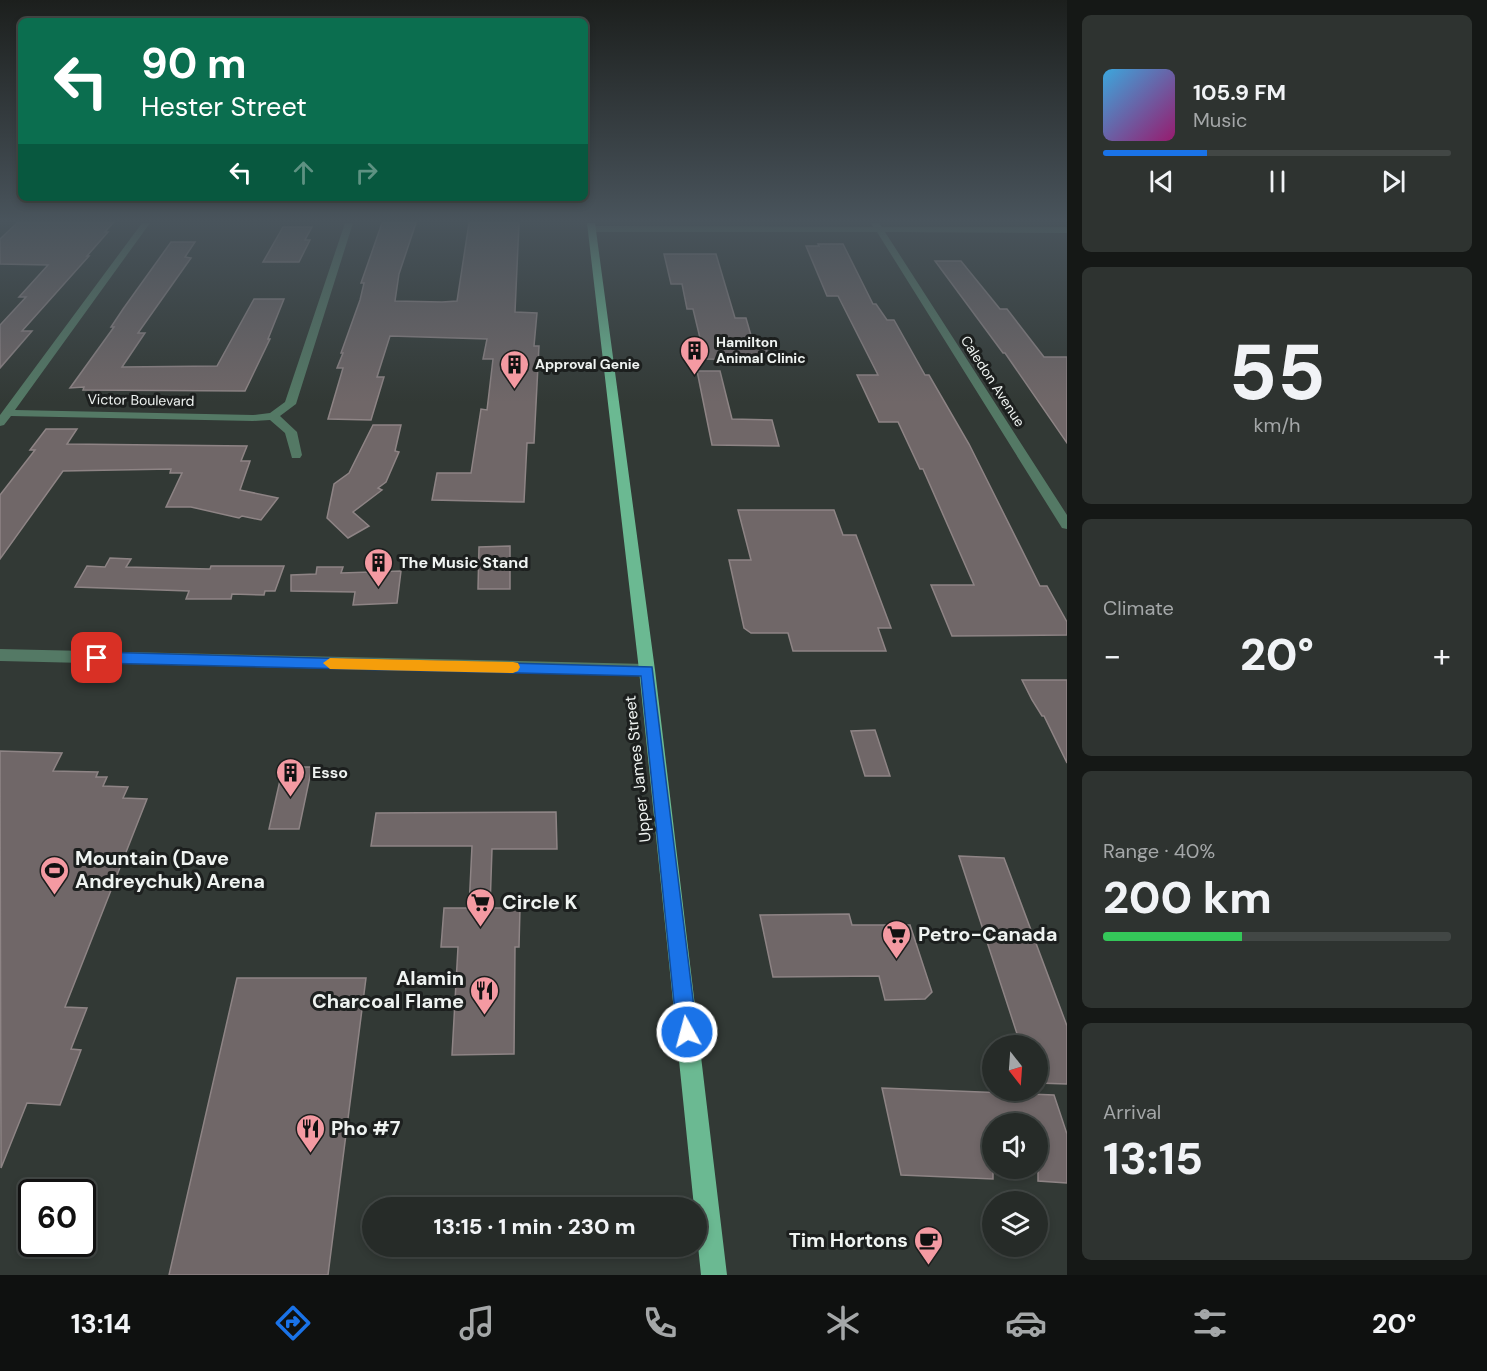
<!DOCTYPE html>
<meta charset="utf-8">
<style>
body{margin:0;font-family:"DM Sans",sans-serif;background:#2e3330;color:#f1f3f6;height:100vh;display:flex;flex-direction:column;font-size:22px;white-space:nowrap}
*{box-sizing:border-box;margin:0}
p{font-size:20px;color:#a4a7a8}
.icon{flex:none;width:33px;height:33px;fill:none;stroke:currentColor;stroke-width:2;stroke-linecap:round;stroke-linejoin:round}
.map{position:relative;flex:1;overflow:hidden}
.drawer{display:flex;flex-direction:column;gap:15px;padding:15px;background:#151816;width:420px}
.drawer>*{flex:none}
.hud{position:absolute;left:18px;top:18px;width:570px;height:183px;border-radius:9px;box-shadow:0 3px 9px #0003,0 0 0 2px #424745;background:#0b6e4f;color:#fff;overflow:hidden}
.needle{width:39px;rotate:163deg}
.buttons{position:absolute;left:982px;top:1035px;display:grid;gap:12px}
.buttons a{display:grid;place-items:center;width:66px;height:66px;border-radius:50%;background:#262b28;box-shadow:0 3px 9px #0003,0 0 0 2px #424745;font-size:30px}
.speed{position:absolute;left:18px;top:1179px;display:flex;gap:12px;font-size:30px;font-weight:700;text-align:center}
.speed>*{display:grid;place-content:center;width:78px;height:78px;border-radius:50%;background:#262b28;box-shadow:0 3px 9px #0003,0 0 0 2px #424745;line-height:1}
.speed .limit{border:3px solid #111;border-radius:9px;background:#fff;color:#111}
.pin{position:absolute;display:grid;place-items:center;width:51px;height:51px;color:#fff;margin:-26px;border-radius:12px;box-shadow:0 3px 9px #0006}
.me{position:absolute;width:66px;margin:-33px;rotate:353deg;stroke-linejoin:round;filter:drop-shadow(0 0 4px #0008)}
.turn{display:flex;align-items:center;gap:21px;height:126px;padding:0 24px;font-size:27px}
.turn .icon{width:78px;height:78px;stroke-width:2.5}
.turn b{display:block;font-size:42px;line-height:51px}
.lanes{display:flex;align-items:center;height:57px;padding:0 24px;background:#0003;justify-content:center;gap:30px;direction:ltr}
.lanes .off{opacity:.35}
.big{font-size:45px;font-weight:800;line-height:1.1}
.drawer .widget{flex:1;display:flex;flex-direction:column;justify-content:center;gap:9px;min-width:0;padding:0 21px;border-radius:9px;background:#2e3330}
.drawer .dial{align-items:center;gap:0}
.dial b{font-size:78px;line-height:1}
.song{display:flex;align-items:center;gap:18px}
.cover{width:72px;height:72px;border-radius:9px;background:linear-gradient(135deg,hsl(200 70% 55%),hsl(320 70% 35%))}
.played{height:6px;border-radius:3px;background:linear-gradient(90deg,#1a73e8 30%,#424745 30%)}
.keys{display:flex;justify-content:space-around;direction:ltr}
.heat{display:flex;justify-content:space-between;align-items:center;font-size:33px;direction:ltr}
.charge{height:9px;border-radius:4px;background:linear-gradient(90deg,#34c759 40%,#424745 0)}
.trip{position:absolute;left:362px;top:1197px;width:345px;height:60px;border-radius:30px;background:#262b28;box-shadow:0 3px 9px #0003,0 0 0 2px #424745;font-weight:800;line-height:60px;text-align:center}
.tab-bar{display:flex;height:96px;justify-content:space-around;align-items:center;background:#0f1110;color:#a4a7a8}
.tab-bar .icon{width:42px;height:42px}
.tab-bar .on{color:#1a73e8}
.tab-bar b{font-size:27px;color:#f1f3f6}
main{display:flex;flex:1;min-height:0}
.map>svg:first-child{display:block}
.building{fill:#706768;stroke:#8e8485;stroke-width:1.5}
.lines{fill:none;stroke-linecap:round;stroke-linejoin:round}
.minor{fill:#547965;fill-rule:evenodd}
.major{fill:#6bb992;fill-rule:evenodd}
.route{fill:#1a73e8;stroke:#114b97;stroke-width:1.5}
.slow{fill:#f59e0b}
.labels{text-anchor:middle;stroke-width:6;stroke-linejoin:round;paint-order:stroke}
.far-poi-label{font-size:14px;font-weight:bold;fill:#eff3f1;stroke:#1c1f1e;text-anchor:start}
.far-street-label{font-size:14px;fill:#eff3f1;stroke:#1c1f1e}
.poi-label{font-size:16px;font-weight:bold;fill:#eff3f1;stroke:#1c1f1e;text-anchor:start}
.street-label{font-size:16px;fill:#eff3f1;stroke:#1c1f1e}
.near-poi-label{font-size:20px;font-weight:bold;fill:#eff3f1;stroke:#1c1f1e;text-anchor:start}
</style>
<main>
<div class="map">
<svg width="1067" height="1275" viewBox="0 0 1067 1275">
<rect width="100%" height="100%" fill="#323935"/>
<!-- building -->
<g class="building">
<path d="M17 223H113L105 232H108L87 256H89L22 331H32L0 368V325L26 297H19L48 265 0 264V239Z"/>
<path d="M382 223H416L399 274 395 301 442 302 457 301 469 223H519L515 312 537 313 534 346H539L534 443H527L524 502 432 500 437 473H471L481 409 487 410 493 359H483L487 339 390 336 377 377H384L371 420 328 419 343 368H337L343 353H341L360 300 364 283H361Z"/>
<path d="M283 227H312L305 240H310L299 262H263Z"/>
<path d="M171 242H195L185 257 191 258 138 333H145L122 367 217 366 254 299H284L268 339H270L245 391 83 390 84 387 70 388 114 327H111L123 309Z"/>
<path d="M818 244H843L873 304H876L887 320H894L925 375H929L969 444 1040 586H1047L1067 622V635L952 636 931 585H974L923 469H920L898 422H879L857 375H878L838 296H827L806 246H819Z"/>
<path d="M664 254H716L735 318H746L752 339H763L770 360 705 359 693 309H687L682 284H671Z"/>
<path d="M935 261H961L1000 309H1007L1044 357H1067V443L1005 353H1003Z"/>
<path d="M697 371H720L732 419 772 420 779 446 712 445Z"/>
<path d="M373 425H401L395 451 399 452 386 482 378 488 382 490 353 512 369 526 348 538 327 518 334 484 349 473Z"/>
<path d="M46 429H77L67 444 247 446 241 461H250L240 490 278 498 261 520 242 516 239 518 191 507H166L182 473H170L171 469 63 471 0 559V495L35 450H30Z"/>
<path d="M738 510H834L843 535H856L891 628H878L886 651H793L788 633H751L744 628 729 560H751Z"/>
<path d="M510 546V589H478L479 547Z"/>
<path d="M110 558 131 559 126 567 210 569 211 566H284L275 591H265L264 595 232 594 231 599H186L189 591 75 587 87 566 105 567Z"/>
<path d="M317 567H343L341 573 401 571 397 603 353 605 355 592 291 591V575L316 574Z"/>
<path d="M1022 680H1067V763L1044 716H1042L1032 700Z"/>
<path d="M875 730 890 776H865L851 731Z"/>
<path d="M0 751 62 753 53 771 98 772 96 777H107L103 786 128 787 123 798 147 799 65 1007 87 1008 71 1049 81 1050 60 1105 27 1103 1 1168Z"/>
<path d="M283 767H312L299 829H269Z"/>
<path d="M556 812 557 849H492L490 908H520L519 947H515L514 1054 452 1055 458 947H441L444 908H469L472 846H371L376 813Z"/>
<path d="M959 856 1004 858 1067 1026V1084L1038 1083V1046H1021Z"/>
<path d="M849 914 852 925H910L932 992 925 999 885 1000 879 976 773 977 760 915Z"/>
<path d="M237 978H366L328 1275H169Z"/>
<path d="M882 1088 1054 1095 1067 1134V1183L1038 1181V1124H993V1179L901 1175Z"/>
</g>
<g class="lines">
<!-- minor -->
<g class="minor">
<path d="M142 223H150L15 410 253 415 270 413 285 402 345 223H353L296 404 280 416 297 432 302 455 300 458H292L285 433 270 420 253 421 11 416 4 425 0 426V415Z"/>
<path d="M871 223H879L882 227H1067V233L885 232 1067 515V529L1062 528 877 232H592L588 229 592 226 873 227Z"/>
<path d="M0 649 647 664 652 666 655 670 652 674 647 676 0 661Z"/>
</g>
<!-- major -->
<path class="major" d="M587 223H595L655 670 727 1275H701L639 670Z"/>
</g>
<!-- sky -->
<linearGradient id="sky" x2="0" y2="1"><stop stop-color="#1c1f1d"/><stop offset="0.55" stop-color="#49545c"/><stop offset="1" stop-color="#49545c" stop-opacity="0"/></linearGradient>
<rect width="1067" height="402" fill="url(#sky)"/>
<!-- route -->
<path class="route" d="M97 652 652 667 697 1032 694 1039 687 1042 680 1039 677 1032 641 676 97 663 90 658Z"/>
<!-- slow -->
<path class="slow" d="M330 658 513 662 518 663 520 667 518 671 513 673 330 669 323 663Z"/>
<!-- icons -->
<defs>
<symbol id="building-pin" viewBox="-11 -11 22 30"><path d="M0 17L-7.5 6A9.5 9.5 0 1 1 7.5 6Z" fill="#f49aa2" stroke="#1c1f1e"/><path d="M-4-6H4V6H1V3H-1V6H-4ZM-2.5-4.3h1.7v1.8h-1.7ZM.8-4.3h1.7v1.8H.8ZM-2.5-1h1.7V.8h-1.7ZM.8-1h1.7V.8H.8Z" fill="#111"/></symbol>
<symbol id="stadium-pin" viewBox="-11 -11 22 30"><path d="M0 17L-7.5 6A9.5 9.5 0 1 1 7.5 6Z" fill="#f49aa2" stroke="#1c1f1e"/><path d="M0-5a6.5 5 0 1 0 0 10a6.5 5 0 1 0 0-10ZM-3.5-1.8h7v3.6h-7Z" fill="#111"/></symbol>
<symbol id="supermarket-pin" viewBox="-11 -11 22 30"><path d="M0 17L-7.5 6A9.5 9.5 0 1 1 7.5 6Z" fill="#f49aa2" stroke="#1c1f1e"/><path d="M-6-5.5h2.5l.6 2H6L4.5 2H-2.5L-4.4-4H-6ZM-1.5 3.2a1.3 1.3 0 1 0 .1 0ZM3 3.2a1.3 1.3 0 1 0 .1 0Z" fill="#111"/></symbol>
<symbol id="restaurant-pin" viewBox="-11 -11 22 30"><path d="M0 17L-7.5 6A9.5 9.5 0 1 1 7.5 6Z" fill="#f49aa2" stroke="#1c1f1e"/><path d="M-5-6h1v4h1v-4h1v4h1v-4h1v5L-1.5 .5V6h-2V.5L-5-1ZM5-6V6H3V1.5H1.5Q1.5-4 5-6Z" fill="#111"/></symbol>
<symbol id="cafe-pin" viewBox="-11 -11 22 30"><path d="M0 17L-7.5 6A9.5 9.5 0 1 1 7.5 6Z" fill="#f49aa2" stroke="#1c1f1e"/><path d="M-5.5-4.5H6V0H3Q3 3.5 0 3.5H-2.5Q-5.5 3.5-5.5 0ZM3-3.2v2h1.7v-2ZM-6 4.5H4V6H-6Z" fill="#111"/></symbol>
</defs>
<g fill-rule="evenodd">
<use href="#building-pin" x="678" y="334" width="33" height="45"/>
<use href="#building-pin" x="498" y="348" width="33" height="45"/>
<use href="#building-pin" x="362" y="546" width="33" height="45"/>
<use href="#building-pin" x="274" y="756" width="33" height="45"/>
<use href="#stadium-pin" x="38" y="854" width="33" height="45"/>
<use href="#supermarket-pin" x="464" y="886" width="33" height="45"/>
<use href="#supermarket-pin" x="880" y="918" width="33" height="45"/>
<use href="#restaurant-pin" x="468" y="974" width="33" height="45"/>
<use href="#restaurant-pin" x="294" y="1112" width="33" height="45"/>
<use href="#cafe-pin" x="912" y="1224" width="33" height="45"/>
</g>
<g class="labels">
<!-- far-poi labels -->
<g class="far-poi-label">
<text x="716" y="347">Hamilton<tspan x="716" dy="16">Animal Clinic</tspan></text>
<text x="535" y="369">Approval Genie</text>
</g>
<!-- far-street labels -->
<g class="far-street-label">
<text transform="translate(993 381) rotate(57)" y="5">Caledon Avenue</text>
<text transform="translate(141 400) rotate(1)" y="5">Victor Boulevard</text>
</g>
<!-- poi labels -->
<g class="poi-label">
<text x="399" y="568">The Music Stand</text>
<text x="312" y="778">Esso</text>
</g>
<!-- street labels -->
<g class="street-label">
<text transform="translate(637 769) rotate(-96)" y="6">Upper James Street</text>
</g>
<!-- near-poi labels -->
<g class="near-poi-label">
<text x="75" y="865">Mountain (Dave<tspan x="75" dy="23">Andreychuk) Arena</tspan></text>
<text x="502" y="909">Circle K</text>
<text x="918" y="941">Petro-Canada</text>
<text x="464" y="985" text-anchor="end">Alamin<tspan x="464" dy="23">Charcoal Flame</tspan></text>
<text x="331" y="1135">Pho #7</text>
<text x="908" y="1247" text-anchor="end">Tim Hortons</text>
</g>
</g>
</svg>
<div class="buttons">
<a><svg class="needle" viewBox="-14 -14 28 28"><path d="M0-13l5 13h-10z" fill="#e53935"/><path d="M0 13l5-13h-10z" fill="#a4a7a8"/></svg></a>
<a><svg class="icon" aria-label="sound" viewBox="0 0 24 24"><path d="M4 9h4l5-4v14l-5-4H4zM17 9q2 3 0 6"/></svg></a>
<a><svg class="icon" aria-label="layers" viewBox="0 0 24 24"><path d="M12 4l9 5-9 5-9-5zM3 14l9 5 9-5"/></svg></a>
</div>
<div class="speed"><div class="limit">60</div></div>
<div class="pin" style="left:97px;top:658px;background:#d93025"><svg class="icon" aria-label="arrive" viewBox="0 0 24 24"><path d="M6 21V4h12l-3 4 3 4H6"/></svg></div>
<svg class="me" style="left:687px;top:1032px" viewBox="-20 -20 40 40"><circle r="17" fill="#1a73e8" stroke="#fff" stroke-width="3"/><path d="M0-11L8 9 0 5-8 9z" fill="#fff"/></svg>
<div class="trip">13:15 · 1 min · 230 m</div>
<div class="hud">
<div class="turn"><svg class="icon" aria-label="left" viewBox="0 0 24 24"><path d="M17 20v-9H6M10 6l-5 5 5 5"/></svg><div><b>90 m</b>Hester Street</div></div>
<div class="lanes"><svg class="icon" aria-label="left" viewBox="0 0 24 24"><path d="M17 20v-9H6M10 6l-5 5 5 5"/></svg><svg class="icon off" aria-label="ahead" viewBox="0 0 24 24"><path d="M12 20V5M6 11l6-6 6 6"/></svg><svg class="icon off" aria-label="right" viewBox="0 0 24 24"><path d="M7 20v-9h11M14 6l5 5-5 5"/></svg></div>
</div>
</div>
<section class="drawer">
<div class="widget">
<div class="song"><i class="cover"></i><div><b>105.9 FM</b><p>Music</p></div></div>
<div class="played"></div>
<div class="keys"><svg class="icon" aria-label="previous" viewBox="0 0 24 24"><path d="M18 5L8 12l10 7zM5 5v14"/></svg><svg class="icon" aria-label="pause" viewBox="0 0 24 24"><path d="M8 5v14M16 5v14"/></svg><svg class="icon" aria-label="next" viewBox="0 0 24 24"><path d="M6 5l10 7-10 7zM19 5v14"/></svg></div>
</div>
<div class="widget dial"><b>55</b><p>km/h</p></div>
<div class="widget"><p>Climate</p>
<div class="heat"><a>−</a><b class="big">20°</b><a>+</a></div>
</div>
<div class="widget"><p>Range · 40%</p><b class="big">200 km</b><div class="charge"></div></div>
<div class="widget"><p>Arrival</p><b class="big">13:15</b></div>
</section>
</main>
<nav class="tab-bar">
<b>13:14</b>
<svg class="icon on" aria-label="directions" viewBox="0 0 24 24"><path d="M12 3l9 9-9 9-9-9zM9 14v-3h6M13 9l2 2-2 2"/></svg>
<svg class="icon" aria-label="music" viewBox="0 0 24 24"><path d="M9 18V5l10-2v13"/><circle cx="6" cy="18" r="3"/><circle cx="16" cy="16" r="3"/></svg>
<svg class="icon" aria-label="phone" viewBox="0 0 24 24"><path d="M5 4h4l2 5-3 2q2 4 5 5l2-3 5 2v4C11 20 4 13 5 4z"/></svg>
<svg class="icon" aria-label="climate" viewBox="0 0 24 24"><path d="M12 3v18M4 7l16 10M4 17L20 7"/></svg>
<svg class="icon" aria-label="car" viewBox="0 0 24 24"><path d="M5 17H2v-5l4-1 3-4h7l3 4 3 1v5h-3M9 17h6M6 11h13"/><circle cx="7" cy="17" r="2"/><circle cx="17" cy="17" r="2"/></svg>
<svg class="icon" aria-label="filters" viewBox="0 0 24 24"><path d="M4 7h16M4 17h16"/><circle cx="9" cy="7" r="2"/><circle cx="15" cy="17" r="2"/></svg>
<b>20°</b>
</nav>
